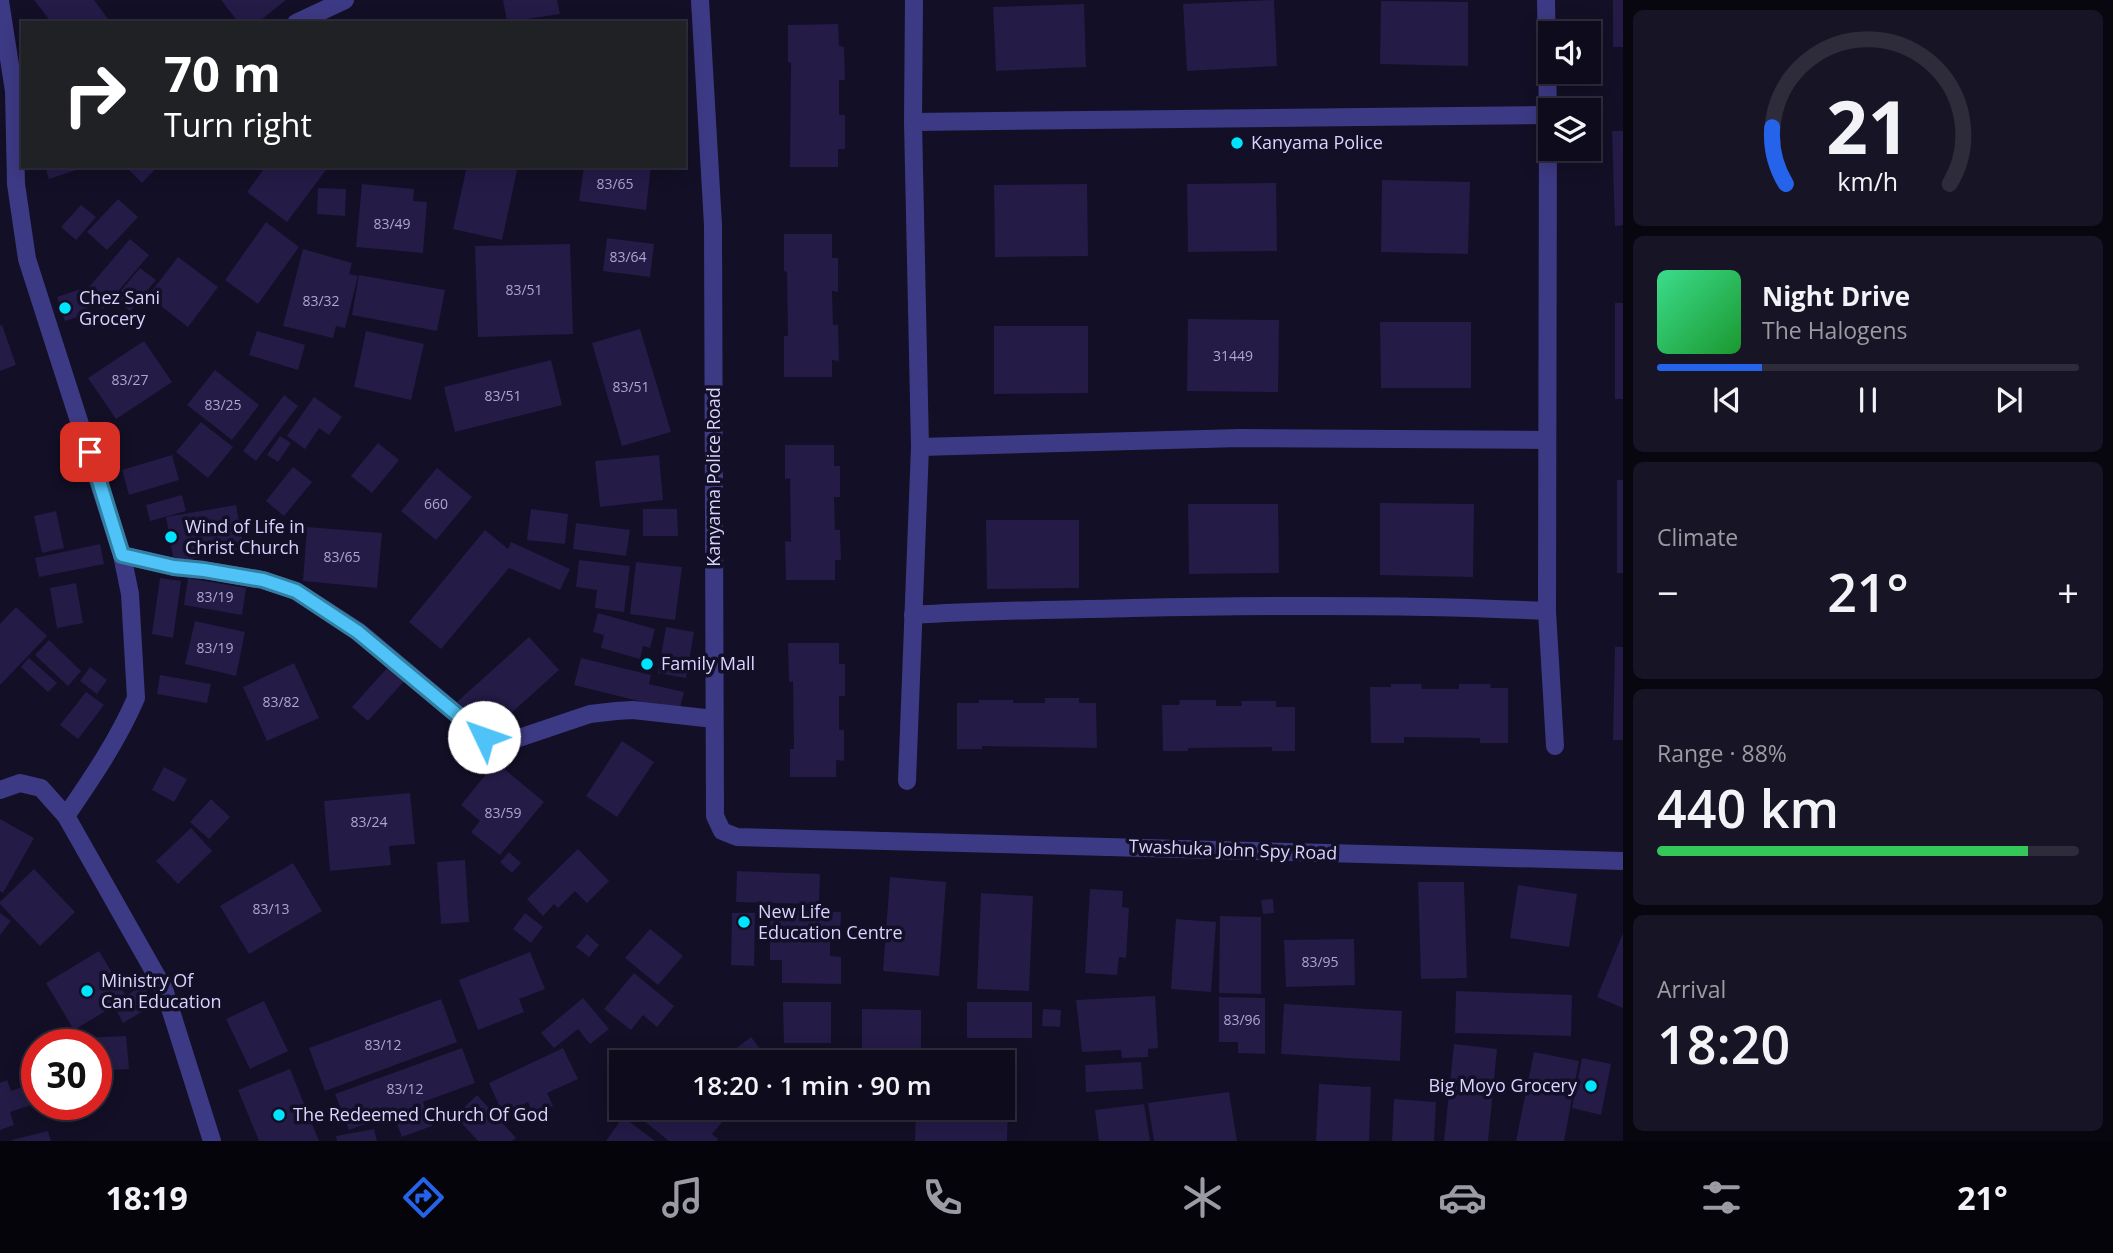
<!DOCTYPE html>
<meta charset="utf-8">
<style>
body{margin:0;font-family:"Open Sans",sans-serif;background:#171425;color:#f1f3f6;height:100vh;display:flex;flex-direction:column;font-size:26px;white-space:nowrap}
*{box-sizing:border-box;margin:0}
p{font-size:23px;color:#9b9ba3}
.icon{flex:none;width:38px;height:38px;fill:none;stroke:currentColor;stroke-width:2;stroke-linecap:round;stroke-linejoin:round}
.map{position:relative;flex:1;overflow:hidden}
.drawer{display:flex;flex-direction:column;gap:10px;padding:10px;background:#08060f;width:490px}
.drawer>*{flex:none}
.guide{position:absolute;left:21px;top:21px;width:665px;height:147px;border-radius:0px;box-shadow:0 4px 18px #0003,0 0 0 2px #2e2b3b;background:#202124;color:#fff;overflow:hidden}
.buttons{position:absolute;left:1538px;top:21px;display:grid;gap:14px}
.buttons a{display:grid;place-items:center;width:63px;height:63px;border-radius:0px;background:#0e0b1c;box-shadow:0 4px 18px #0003,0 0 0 2px #2e2b3b;font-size:35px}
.speed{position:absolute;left:21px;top:1029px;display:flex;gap:14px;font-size:35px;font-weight:700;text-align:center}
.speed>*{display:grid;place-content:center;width:91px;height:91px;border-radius:50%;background:#0e0b1c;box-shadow:0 4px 18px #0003,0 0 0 2px #2e2b3b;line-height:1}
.speed .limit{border:10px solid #d22;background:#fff;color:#111}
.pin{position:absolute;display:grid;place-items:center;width:60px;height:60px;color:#fff;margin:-30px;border-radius:14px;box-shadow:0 4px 10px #0006}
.me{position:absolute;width:77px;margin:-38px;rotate:312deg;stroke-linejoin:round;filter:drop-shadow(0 0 5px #0008)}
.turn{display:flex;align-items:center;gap:24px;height:147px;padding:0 28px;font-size:32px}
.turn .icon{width:91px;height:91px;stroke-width:2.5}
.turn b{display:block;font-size:49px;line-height:60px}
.big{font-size:52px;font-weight:600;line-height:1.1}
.drawer .widget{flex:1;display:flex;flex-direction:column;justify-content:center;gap:10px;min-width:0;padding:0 24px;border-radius:10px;background:#171425}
.drawer .dial{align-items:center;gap:0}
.dial svg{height:182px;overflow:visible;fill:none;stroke:#2e2b3b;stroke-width:7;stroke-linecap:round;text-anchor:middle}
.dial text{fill:#f1f3f6;stroke:none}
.song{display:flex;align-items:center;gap:21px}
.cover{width:84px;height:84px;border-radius:10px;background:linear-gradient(135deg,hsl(150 70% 55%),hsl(130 70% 35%))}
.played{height:7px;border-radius:4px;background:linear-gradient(90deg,#2563eb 25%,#2e2b3b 25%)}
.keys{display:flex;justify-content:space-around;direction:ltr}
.heat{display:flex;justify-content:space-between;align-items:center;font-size:38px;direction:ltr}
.charge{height:10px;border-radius:5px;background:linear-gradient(90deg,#34c759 88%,#2e2b3b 0)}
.trip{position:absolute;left:609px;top:1050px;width:406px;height:70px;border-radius:0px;background:#0e0b1c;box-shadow:0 4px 18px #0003,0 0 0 2px #2e2b3b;font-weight:600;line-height:70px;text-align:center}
.menu{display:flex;height:112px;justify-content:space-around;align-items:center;background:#06040b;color:#9b9ba3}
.menu .icon{width:49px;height:49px}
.menu .on{color:#2563eb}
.menu b{font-size:32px;color:#f1f3f6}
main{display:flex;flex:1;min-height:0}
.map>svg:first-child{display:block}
.building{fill:#241b47}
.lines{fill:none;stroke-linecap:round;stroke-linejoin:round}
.service{stroke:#3d3a85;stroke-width:18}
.minor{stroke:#3d3a85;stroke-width:18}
.route-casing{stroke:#337fa1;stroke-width:18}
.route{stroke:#4fc3f7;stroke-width:12}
.poi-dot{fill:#00e5ff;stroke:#130f26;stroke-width:2.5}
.labels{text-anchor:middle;stroke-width:7;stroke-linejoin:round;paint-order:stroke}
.number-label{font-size:14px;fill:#aca6d1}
.poi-label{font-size:18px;fill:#d9d4ff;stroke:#130f26;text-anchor:start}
.street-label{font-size:18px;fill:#d9d4ff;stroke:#130f26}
</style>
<main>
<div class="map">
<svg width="1623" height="1141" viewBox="0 0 1623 1141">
<rect width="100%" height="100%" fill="#130f26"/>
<!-- building -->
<g class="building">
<path d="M34 0H94L111 23H52Z"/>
<path d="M221 0H286L257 23H239Z"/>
<path d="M503 0H557L560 14 507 22Z"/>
<path d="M1274 0 1277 66 1187 71 1183 4Z"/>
<rect x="1613" y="0" width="10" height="47"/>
<path d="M1381 1 1468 2V66L1380 64Z"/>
<path d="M1084 4 1086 67 996 71 993 7Z"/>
<path d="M838 24 839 46 844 47 845 80H839V115H845V149H838V167H790L791 63 788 62V25Z"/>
<path d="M1612 131H1623V225L1615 226Z"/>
<path d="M45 166H85V167L49 179Z"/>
<path d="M125 166H158L142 183Z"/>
<path d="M266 166H329L287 222 247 192Z"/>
<path d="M467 166H518L502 240 453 229Z"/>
<path d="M584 166H651L646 210 579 201Z"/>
<path d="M1382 180 1470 182 1468 254 1381 252Z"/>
<path d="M1276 183 1277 251 1188 252 1187 184Z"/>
<path d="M362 184 414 189 413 201 427 202 423 253 356 247Z"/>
<path d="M1087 184 1088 256 995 257 994 185Z"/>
<path d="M318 188 346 189 345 216 317 214Z"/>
<path d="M118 199 138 217 107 250 87 232Z"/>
<path d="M81 205 96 217 76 240 61 227Z"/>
<path d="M266 222 299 247 258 304 225 280Z"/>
<path d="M784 234H832V258H838V292L832 291 833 325H838L839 361 832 360V377H784V336H788L787 272 784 271Z"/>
<path d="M607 238 654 244 650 277 603 271Z"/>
<path d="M130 239 149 255 103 309 84 293Z"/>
<path d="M570 244 573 334 478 337 475 246Z"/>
<path d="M303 249 352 263 349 274 358 276 345 328 336 326 333 338 283 326Z"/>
<path d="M178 257 218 287 188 327 148 296Z"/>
<path d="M140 268 156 280 130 311 114 299Z"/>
<path d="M359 275 445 290 437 331 352 315Z"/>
<path d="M81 289 89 313 65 321 57 297Z"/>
<rect x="1615" y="303" width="8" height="96"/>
<path d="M1188 319 1279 320 1278 392 1187 391Z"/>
<path d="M1380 322H1471V388H1381Z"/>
<path d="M2 325 16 365 0 371V326Z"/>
<path d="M994 326H1088V393L994 394Z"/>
<path d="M640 329 671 432 622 446 592 343Z"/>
<path d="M257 331 305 345 298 370 249 355Z"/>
<path d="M366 331 424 344 411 400 354 387Z"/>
<path d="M144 341 172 382 116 419 88 378Z"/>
<path d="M551 360 562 405 455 432 444 387Z"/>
<path d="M215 370 259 405 232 440 187 405Z"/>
<path d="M284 395 298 406 256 461 243 451Z"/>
<path d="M314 397 342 417 329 435 319 428 305 449 287 436Z"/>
<path d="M201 422 233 447 208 478 176 452Z"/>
<path d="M280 436 291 443 278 462 267 455Z"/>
<path d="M378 443 399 460 372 493 351 476Z"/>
<path d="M785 445H834V466H840V497H834L835 530H840L841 560H835V580H786L785 541 791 542 790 478 785 479Z"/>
<path d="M172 455 179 480 129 495 122 470Z"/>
<path d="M659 455 663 500 600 507 595 461Z"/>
<path d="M293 467 312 482 284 516 266 501Z"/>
<path d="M437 468 472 497 436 540 401 511Z"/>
<rect x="1617" y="480" width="6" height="93"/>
<path d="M182 495 186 511 150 521 146 505Z"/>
<path d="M1380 503 1474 504 1473 577 1380 575Z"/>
<path d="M1188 504H1278L1279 573 1189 574Z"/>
<path d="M236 505 244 549 174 562 166 517Z"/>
<path d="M531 509 568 514 565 544 527 540Z"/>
<path d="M643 509H677L678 536H643Z"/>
<path d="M56 511 64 548 42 553 34 516Z"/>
<path d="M986 520H1079V588L987 589Z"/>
<path d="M576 523 630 530 626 556 573 549Z"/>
<path d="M307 527 382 533 377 588 303 581Z"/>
<path d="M485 530 508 549 511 542 570 569 560 590 509 568 441 649 409 622Z"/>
<path d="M100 544 104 564 39 577 35 558Z"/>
<path d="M579 560 630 566 624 612 595 608 597 590 576 587Z"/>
<path d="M636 562 682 567 675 620 630 614Z"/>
<path d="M160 578 181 581 173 638 152 634Z"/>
<path d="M188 578 246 588 242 615 184 605Z"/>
<path d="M76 583 83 623 57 628 50 588Z"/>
<path d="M16 607 47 636 0 685V624Z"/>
<path d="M598 613 655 629 650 648 643 646 640 659 601 648 604 635 593 632Z"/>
<path d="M195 621 245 632 236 676 185 664Z"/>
<path d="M666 627 694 632 686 678 658 673Z"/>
<path d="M529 637 559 670 487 735 457 702Z"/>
<path d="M49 640 81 671 68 686 35 655Z"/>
<path d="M788 643H839V664H845V696H839V730H844V761L836 760V777H790V749H794L793 681 789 682Z"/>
<path d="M1615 647H1623V740H1613Z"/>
<path d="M29 658 57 683 48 692 21 667Z"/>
<path d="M581 658 651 675 649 684 684 692 679 711 574 685Z"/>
<path d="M294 663 319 718 267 741 243 687Z"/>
<path d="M389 666 405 680 368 721 352 707Z"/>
<path d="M90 667 107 680 97 694 80 681Z"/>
<path d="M160 675 211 684 207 703 157 694Z"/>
<path d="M1391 684H1421L1422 689H1459V684H1491L1490 688H1508V743H1480V738L1404 737V743H1371L1370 687H1391Z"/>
<path d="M86 692 104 705 78 739 60 725Z"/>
<path d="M1045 698H1079V703H1096L1097 748 982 746V749H957V703H979V700H1013V703H1045Z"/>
<path d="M1180 700H1216V706H1242L1241 701H1276V707H1295V751H1272V747L1188 748V751H1163L1162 705H1179Z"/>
<path d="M622 741 654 762 617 817 586 796Z"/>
<path d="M496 762 544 802 500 855 471 832 480 821 461 805Z"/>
<path d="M164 767 187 779 174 802 152 790Z"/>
<path d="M410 793 415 844 389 846 391 865 330 871 324 801Z"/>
<path d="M211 799 230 817 209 839 190 822Z"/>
<path d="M0 819 34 838 3 893 0 891Z"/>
<path d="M191 828 212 851 178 884 156 861Z"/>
<path d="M578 849 609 881 587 903 575 891 558 908 554 904 543 916 527 899Z"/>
<path d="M509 852 521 863 512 873 500 862Z"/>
<path d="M465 860 469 922 441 924 437 862Z"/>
<path d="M293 863 322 911 249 954 220 906Z"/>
<path d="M34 869 75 912 40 946 0 904V902Z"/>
<path d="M737 871 820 874 819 904 736 902Z"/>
<path d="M890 877 946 882 939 976 883 971Z"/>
<path d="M1418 882H1464L1467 978 1421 979Z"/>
<path d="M1518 885 1577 894 1569 947 1510 938Z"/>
<path d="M1090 889 1123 891 1122 907 1129 908 1126 958 1119 957 1117 975 1085 973Z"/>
<path d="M981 893 1033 896 1029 991 977 989Z"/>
<path d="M1273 899 1274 913 1263 914 1261 900Z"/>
<path d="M770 910 841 912 840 936H830V956L841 957V984L782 983V960H770Z"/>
<path d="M0 913 11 921 0 935Z"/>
<path d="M525 913 543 927 531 943 513 929Z"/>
<path d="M732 913H755L754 966 731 965Z"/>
<path d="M1220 916 1261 917V994L1219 993Z"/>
<path d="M1176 919 1216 922 1211 992 1171 989Z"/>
<path d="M650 929 683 956 658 985 625 958Z"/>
<path d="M1623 933V1008L1597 997Z"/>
<path d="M587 934 599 945 589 957 576 947Z"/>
<path d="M1354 939 1355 985 1286 987 1284 940Z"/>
<path d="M99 951 126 996 143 985 155 1004 123 1023 114 1006 74 1030 46 983Z"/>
<path d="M530 952 545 989 519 999 524 1012 478 1030 459 980Z"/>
<path d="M634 973 674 1006 657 1027 643 1015 631 1030 604 1009Z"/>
<path d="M1456 991 1572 995 1571 1036 1455 1033Z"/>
<path d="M1155 996 1158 1048 1148 1049V1057L1122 1058 1121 1050 1082 1052 1076 1000Z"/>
<path d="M1219 997 1265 998V1054L1238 1053V1042H1219Z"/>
<path d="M583 998 609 1029 590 1044 578 1029 554 1048 541 1033Z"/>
<path d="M441 999 457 1042 325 1091 309 1048Z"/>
<path d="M264 1001 288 1051 250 1069 226 1019Z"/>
<path d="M783 1002H831V1043H784Z"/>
<rect x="967" y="1002" width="65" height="36"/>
<path d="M1284 1004 1402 1011 1400 1061 1281 1054Z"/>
<path d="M862 1009 921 1010V1060H862Z"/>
<path d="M1043 1009 1061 1010 1060 1027 1042 1026Z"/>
<path d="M126 1036 129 1069 96 1071V1045H80V1038Z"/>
<path d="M751 1037 770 1062H737L730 1053Z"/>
<path d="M1454 1044 1497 1049 1488 1141H1444Z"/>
<path d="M462 1048 475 1083 423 1102 432 1126 402 1137 393 1114 349 1130 335 1094Z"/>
<path d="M563 1048 578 1079 547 1093 553 1106 533 1115 528 1102 503 1114 489 1083Z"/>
<path d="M1534 1052 1579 1061 1564 1141H1516Z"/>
<path d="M728 1053 735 1062H715Z"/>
<path d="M1582 1058 1611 1064 1601 1115 1572 1108Z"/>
<path d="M1141 1062 1143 1089 1086 1092 1085 1065Z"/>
<path d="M290 1069 319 1141H259L238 1090Z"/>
<path d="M7 1080 11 1091 34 1083 37 1090V1103L10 1112 14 1125 0 1130V1083Z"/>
<path d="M1319 1084 1371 1087 1369 1141H1316Z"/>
<path d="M1229 1092 1237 1141H1154L1148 1103Z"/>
<path d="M477 1095 516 1138 512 1141H478L455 1116Z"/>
<path d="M1003 1097H1008L1007 1141H915L916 1108H1003Z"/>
<path d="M1394 1099 1436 1102 1434 1141H1392Z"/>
<path d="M1144 1104 1150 1141H1099L1095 1110Z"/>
<path d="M628 1108H704L722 1122 712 1134 718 1139 717 1141H669Z"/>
<path d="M739 1108H766L768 1110 749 1122Z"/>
<path d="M623 1117 655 1141H606Z"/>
<path d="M374 1129 377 1141H337L336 1136Z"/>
<path d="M48 1131 51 1141H12V1140Z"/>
</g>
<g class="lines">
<!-- service -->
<g class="service">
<path d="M1546 0 1548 115 1547 611 1555 746"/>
<path d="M913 122 1548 115"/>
<path d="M920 447 1240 438 1547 440"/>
<path d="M913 615C986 610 1058 610 1131 608 1270 605 1408 604 1547 611"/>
<path d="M907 781 920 447 913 122 914 0"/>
</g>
<!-- minor -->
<g class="minor">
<path d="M700 0 713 225 715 816 722 831 737 837 1623 861"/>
<path d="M0 1 14 91 16 184 27 259 122 555 130 594 136 698C118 740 92 778 66 816"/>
<path d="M296 23 345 0"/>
<path d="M122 555 174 567 204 570 263 580 296 591 358 631 484 737 507 742 590 714 616 711 633 710 714 719"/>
<path d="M0 790 20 783 41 788 66 816 164 989 212 1141"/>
</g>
</g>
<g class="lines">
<defs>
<path id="route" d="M90 452 122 555 174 567 204 570 263 580 296 591 358 632 484 737"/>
</defs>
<!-- route casing -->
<use href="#route" class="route-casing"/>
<!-- route -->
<use href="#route" class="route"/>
</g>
<!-- markers -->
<g class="poi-dot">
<circle cx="1237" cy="143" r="7"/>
<circle cx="65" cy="308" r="7"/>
<circle cx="171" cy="537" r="7"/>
<circle cx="647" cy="664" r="7"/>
<circle cx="744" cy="922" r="7"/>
<circle cx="87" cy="991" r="7"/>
<circle cx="1591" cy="1086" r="7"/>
<circle cx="279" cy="1115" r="7"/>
</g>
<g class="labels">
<!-- number labels -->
<g class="number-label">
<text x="615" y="189">83/65</text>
<text x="392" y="229">83/49</text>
<text x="628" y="262">83/64</text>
<text x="524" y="295">83/51</text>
<text x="321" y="306">83/32</text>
<text x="1233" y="361">31449</text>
<text x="130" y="385">83/27</text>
<text x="631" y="392">83/51</text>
<text x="503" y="401">83/51</text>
<text x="223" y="410">83/25</text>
<text x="436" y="509">660</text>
<text x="342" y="562">83/65</text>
<text x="215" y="602">83/19</text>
<text x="215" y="653">83/19</text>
<text x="281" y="707">83/82</text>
<text x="503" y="818">83/59</text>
<text x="369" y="827">83/24</text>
<text x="271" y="914">83/13</text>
<text x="1320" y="967">83/95</text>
<text x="1242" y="1025">83/96</text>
<text x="383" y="1050">83/12</text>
<text x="405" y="1094">83/12</text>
</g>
<!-- poi labels -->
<g class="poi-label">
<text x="1251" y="149">Kanyama Police</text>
<text x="79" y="304">Chez Sani<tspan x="79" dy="21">Grocery</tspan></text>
<text x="185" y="533">Wind of Life in<tspan x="185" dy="21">Christ Church</tspan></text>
<text x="661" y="670">Family Mall</text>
<text x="758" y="918">New Life<tspan x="758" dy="21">Education Centre</tspan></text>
<text x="101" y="987">Ministry Of<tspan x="101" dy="21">Can Education</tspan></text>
<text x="1577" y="1092" text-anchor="end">Big Moyo Grocery</text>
<text x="293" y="1121">The Redeemed Church Of God</text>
</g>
<!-- street labels -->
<g class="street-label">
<text transform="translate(714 477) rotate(-90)" y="6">Kanyama Police Road</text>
<text transform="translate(1233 850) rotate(2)" y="6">Twashuka John Spy Road</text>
</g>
</g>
</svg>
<div class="buttons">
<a><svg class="icon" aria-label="sound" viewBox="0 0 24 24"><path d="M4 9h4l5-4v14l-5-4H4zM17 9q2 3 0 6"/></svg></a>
<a><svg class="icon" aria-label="layers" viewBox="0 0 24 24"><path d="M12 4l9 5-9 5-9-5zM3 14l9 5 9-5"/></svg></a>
</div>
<div class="speed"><div class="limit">30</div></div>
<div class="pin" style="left:90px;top:452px;background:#d93025"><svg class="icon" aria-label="arrive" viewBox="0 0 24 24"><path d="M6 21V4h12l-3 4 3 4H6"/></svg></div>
<svg class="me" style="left:484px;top:737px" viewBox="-20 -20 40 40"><circle r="19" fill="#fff"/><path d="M0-13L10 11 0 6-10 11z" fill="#4fc3f7"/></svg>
<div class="trip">18:20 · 1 min · 90 m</div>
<div class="guide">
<div class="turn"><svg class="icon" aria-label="right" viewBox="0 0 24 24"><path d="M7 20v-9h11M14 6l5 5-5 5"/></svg><div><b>70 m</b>Turn right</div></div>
</div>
</div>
<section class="drawer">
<div class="widget dial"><svg viewBox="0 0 100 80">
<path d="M14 69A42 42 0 1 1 86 69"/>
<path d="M14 69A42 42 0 0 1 8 44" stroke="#2563eb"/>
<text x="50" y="56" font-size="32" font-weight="700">21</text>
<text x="50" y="72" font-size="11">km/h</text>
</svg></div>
<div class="widget">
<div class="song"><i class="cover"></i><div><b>Night Drive</b><p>The Halogens</p></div></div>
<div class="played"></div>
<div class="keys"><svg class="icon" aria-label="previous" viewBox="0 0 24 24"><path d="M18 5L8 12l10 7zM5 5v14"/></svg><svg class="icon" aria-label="pause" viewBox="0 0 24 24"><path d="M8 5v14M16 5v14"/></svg><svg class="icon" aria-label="next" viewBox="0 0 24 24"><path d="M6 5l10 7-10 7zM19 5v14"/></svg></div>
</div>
<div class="widget"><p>Climate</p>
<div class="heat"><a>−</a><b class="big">21°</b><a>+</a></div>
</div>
<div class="widget"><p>Range · 88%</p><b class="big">440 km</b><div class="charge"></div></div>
<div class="widget"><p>Arrival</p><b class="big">18:20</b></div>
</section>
</main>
<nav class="menu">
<b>18:19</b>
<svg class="icon on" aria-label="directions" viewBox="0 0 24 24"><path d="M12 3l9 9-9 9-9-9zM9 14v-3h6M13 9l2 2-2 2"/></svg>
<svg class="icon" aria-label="music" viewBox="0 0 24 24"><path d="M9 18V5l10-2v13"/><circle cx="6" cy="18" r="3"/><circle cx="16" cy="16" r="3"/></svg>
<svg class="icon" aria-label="phone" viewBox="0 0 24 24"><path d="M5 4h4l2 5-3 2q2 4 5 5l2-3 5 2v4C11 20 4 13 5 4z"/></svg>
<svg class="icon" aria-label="climate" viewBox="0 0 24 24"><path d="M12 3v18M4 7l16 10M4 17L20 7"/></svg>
<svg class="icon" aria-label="car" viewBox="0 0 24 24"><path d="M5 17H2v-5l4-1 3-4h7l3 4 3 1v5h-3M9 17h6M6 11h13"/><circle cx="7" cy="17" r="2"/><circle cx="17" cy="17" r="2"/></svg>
<svg class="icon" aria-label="filters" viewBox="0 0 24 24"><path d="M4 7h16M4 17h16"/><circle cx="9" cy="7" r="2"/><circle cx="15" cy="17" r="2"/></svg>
<b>21°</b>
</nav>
